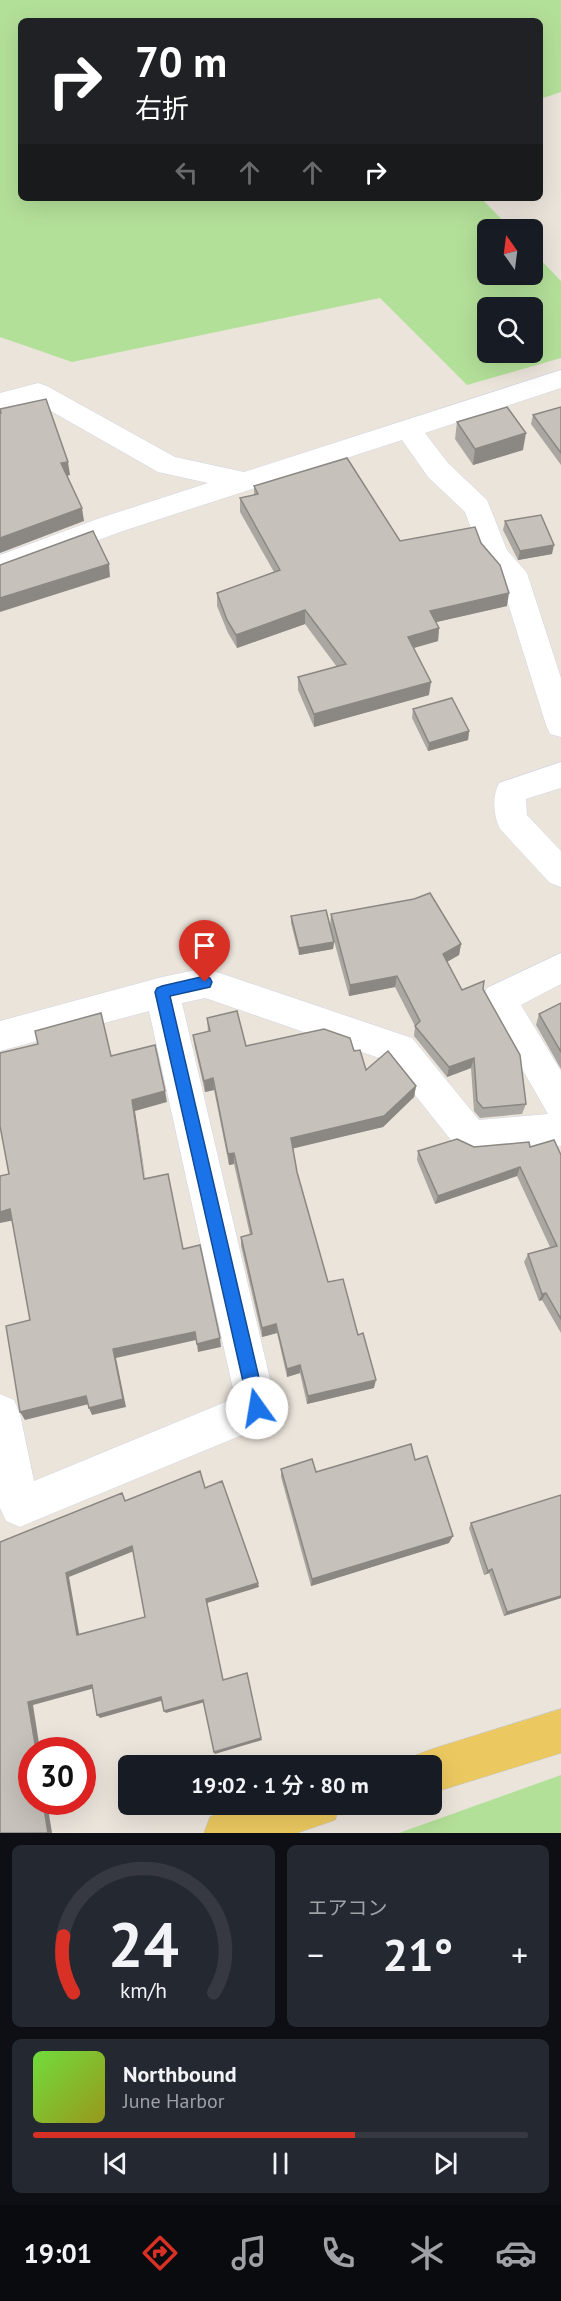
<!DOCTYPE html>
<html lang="ja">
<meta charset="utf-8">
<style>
body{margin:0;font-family:"PT Sans","Noto Sans JP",sans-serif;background:#242831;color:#f1f3f6;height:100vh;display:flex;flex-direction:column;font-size:22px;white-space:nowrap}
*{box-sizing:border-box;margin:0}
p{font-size:20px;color:#9ea1a6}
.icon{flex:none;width:33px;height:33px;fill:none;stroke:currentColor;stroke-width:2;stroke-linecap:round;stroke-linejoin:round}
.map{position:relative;height:1833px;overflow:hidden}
.side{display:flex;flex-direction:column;gap:12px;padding:12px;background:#0d0f14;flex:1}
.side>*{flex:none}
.guide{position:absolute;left:18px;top:18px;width:525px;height:183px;border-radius:9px;box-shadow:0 6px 24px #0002;background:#202124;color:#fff;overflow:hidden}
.needle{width:39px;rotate:346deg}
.buttons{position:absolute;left:477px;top:219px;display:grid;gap:12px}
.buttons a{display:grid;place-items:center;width:66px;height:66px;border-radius:9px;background:#171b24;box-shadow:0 6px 24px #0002;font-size:30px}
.speed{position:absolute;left:18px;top:1737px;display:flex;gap:12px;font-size:30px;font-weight:700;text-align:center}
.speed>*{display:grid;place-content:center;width:78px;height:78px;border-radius:50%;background:#171b24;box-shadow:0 6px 24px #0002;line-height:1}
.speed .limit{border:9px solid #d22;background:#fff;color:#111}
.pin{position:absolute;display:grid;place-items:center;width:51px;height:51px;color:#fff;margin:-62px -26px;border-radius:50% 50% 50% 0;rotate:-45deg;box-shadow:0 0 6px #0007}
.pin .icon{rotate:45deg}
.me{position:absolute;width:66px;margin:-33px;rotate:347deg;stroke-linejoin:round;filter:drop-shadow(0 0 4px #0008)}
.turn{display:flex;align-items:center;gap:21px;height:126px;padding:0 18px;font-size:27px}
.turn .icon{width:78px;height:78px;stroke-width:2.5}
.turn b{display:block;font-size:42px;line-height:51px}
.lanes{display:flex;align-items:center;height:57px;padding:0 18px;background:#0003;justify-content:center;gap:30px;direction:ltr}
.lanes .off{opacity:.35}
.big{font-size:45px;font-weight:600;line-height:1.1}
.side .card{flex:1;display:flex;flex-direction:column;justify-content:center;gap:9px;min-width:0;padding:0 21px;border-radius:9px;background:#242831}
.side .dial{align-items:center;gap:0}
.dial svg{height:156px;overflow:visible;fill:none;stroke:#363941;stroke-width:7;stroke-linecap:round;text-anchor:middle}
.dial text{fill:#f1f3f6;stroke:none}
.song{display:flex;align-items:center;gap:18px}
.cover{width:72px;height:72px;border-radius:9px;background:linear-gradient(135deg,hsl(100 70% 55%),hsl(60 70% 35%))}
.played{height:6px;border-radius:3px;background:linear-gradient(90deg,#d93025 65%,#363941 65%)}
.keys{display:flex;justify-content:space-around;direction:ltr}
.heat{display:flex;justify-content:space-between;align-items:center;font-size:33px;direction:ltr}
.side .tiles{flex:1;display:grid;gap:12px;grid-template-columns:1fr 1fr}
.card:last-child{grid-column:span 2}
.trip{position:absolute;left:118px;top:1755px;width:324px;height:60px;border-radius:9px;background:#171b24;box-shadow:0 6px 24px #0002;font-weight:600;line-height:60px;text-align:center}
.dock{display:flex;height:96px;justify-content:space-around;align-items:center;background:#090b0e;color:#9ea1a6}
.dock .icon{width:42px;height:42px}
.dock .on{color:#d93025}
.dock b{font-size:27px;color:#f1f3f6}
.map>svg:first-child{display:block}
.green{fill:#b3e099;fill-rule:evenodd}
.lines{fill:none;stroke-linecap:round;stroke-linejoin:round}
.minor-casing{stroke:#d1d4e2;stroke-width:1}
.major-casing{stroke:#c3c3c3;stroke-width:1}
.minor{fill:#fff;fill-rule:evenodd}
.major{fill:#ecc960;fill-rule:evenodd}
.wall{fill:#aaa6a1}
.shaded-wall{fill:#8b8783}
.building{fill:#c6c1bb;stroke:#8b8783;stroke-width:1.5;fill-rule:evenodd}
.route{fill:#1a73e8;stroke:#114b97;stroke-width:1.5}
</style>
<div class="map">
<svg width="561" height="1833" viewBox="0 0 561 1833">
<rect width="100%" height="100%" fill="#ebe4db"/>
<!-- green -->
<g class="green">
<path d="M0 0H561V92L540 99V21H21V198H481L511 229 488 230V274H532L533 252 561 281V358L467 385 380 298 72 362 0 337ZM488 308H532V352H488Z"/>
<path d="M561 1775V1833H399Z"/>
</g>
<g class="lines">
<defs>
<g id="minor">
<path d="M561 370V388L425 433 448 463 487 500 507 550 527 573 561 678V737L550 734 546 725 500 578 481 555 465 512 428 477 402 440 120 532 0 577V555L100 518 208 483 158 472 35 402 0 411V393L38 383 47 386 175 457 244 472Z"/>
<path d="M561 762V788L526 799 527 815 561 851V887L550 883 500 829C493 815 492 797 499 783Z"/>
<path d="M561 953V984L521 1005 561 1071V1146L471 1154 458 1149 388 1061 205 998 182 1003 277 1409 271 1423 34 1521 20 1527 6 1521 0 1508V1394L14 1400 20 1414 34 1481 235 1398 149 1011 0 1051V1021L162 977 205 968 412 1038 479 1120 548 1114 482 999 487 988Z"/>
</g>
<g id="major">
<path d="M561 1709V1753L432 1793V1766H412L416 1755 432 1749Z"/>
<path d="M246 1804H341L335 1820 297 1833H204L210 1817Z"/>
</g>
</defs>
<!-- minor casing -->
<use href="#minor" class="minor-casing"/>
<!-- major casing -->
<use href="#major" class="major-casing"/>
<!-- minor -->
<use href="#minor" class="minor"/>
<!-- major -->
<use href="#major" class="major"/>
</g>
<!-- wall -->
<g class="wall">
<path d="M561 407V465L531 424 533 415Z"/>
<path d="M457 422 523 450 473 465 455 439Z"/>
<path d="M254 486 400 541 507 606 436 622 439 628 438 641 414 648 429 695 314 727 298 690V677L337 667 305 624 237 648 228 633 217 606V593L274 572 240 512V498L254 495Z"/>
<path d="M505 521 552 554 518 560 503 530Z"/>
<path d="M413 709 469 731 468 740 428 751 412 718Z"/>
<path d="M331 914 461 944 459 955 447 962 462 990 483 989 526 1104 522 1114 480 1118 474 1111 471 1068 447 1077 414 1036 415 1026 395 987 349 996 330 926Z"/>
<path d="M291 916 334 942 333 949 299 955 291 923Z"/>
<path d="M561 1003V1069L536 1025 539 1014Z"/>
<path d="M207 1018 246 1046 354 1051 366 1070 416 1086 414 1097 383 1127 293 1148 297 1172 328 1282 358 1335 374 1388 307 1404 300 1373 287 1377 277 1333 262 1337 241 1246V1237L250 1235 234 1164 229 1165 214 1090 205 1092 195 1048 193 1035 208 1032Z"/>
<path d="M474 1147H530L561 1155V1333L542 1300 539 1301 524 1262 528 1254 550 1247 517 1176 435 1204 417 1160 418 1151Z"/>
<path d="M415 1460 449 1543 311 1586 281 1477V1469L316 1472Z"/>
<path d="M561 1495V1598L504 1616 489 1573 484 1575 469 1528 471 1523Z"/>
</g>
<!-- shaded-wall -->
<g class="shaded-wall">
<path d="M526 433 523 450 473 465 475 449Z"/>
<path d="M68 462 70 475 63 477 61 463Z"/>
<path d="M82 508 84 521 0 553V538Z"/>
<path d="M554 545 552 554 518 560 520 551Z"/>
<path d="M109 564 110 577 0 612V598Z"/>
<path d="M509 593 507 606 428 624 430 611Z"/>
<path d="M305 610V624L237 648 236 635Z"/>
<path d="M439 628 438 641 406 650 408 637Z"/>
<path d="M431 682 429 695 314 727V714Z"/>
<path d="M469 731 468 740 428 751 429 743Z"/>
<path d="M334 942 333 949 299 955V948Z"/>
<path d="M461 944 459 955 441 965 443 954Z"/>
<path d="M397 976 395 987 349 996 350 985Z"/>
<path d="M474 1058 471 1068 447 1077 449 1067Z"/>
<path d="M213 1078 214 1090 205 1092 204 1081Z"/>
<path d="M416 1086 414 1097 383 1127 291 1149V1138Z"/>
<path d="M165 1091 167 1102 135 1111 147 1189 132 1100Z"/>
<path d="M234 1153V1164L229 1165 228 1154Z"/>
<path d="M520 1167 517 1176 435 1204 438 1196Z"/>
<path d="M10 1209 15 1220 0 1223V1212Z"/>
<path d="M546 1293 542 1300 539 1301 542 1294Z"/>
<path d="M276 1324 277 1333 262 1337V1328Z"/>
<path d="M195 1332 196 1340 116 1358 126 1407 92 1415 89 1408 113 1349Z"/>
<path d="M220 1338 221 1347 198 1352 197 1344Z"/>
<path d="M300 1365V1373L287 1377V1369Z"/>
<path d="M376 1380 374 1388 307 1404 308 1396Z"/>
<path d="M86 1396 89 1404 25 1420 20 1412Z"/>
<path d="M453 1536 449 1543 311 1586 312 1579Z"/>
<path d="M132 1546 134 1551 69 1577 80 1639 77 1635 66 1573Z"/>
<path d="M492 1569 489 1573 484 1575 488 1571Z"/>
<path d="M258 1583 259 1587 207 1603 206 1599Z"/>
<path d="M561 1596V1598L504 1616 507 1612Z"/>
<path d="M92 1685 95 1688 33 1705 40 1750H36L28 1702Z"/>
<path d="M161 1697 164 1700 100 1718 97 1715Z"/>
<path d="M203 1700 205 1702 166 1713 164 1711Z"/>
<path d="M261 1738 262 1740 215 1754 214 1752Z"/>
<path d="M43 1802H47L52 1833H48Z"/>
</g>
<!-- building -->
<g class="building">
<path d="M46 399 68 462 61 463 82 508 0 538V413H1L0 409Z"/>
<path d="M507 407 526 433 475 449 457 422Z"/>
<path d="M561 407V453L533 415Z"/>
<path d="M347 458 400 541 475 527 481 543 500 565 509 593 430 611 439 628 408 637 431 682 314 714 298 677 346 664 305 610 236 635 227 620 217 593 280 570 240 498 258 494 254 486Z"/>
<path d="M541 515 554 545 520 551 505 521Z"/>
<path d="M93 531 109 564 0 598V565Z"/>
<path d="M452 698 469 731 429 743 413 709Z"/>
<path d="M430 893 461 944 443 954 462 990 484 981 483 989 520 1055 526 1104 483 1108 477 1101 474 1058 449 1067 415 1026 420 1021 397 976 350 985 331 914 414 899Z"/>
<path d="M326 910 334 942 299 948 291 916Z"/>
<path d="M561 1003V1052L539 1014Z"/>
<path d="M237 1011 246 1046 324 1029 350 1038 354 1051 360 1050 366 1070 388 1051 416 1086 384 1116 291 1138 297 1172 328 1282 343 1279 358 1335 363 1333 376 1380 308 1396 300 1365 287 1369 276 1324 262 1328 241 1237 252 1234 234 1153 228 1154 213 1078 204 1081 193 1035 210 1031 207 1018Z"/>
<path d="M101 1013 111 1056 155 1045 165 1091 132 1100 144 1179 168 1174 183 1249 200 1245 220 1338 197 1344 195 1332 113 1349 123 1399 89 1408 86 1396 20 1412 6 1326 30 1320 10 1209 0 1212V1176L9 1174 0 1126V1053L38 1044 35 1031Z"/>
<path d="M457 1139 474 1147 529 1142 530 1147 554 1140 561 1155V1319L546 1293 542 1294 528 1254 557 1246 520 1167 438 1196 418 1151Z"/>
<path d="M411 1444 415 1460 427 1456 453 1536 312 1579 281 1469 312 1459 316 1472Z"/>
<path d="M200 1471 205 1488 222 1481 258 1583 206 1599 223 1680 247 1673 261 1738 214 1752 203 1700 164 1711 161 1697 97 1715 92 1685 28 1702 36 1750H32V1802H43L48 1833H0V1542L122 1493 125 1501ZM132 1546 145 1617 77 1635 66 1573Z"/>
<path d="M561 1495V1596L507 1612 492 1569 488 1571 471 1523Z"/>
</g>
<!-- route -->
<path class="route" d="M205 976 210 978 212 982 210 987 170 996 266 1408 263 1414 257 1417 252 1414 249 1408 155 992 157 988 162 986Z"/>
</svg>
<div class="buttons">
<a><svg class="needle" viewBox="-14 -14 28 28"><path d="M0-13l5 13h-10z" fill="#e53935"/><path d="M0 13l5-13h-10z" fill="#9ea1a6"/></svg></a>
<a><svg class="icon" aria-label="search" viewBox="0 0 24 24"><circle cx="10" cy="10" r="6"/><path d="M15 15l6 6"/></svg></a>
</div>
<div class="speed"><div class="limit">30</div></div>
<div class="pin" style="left:205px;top:982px;background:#d93025"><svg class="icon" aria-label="arrive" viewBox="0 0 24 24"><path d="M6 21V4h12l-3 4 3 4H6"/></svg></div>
<svg class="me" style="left:257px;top:1408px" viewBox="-20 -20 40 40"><circle r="19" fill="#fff"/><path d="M0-13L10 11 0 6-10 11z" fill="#1a73e8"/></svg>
<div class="trip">19:02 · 1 分 · 80 m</div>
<div class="guide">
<div class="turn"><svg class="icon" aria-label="right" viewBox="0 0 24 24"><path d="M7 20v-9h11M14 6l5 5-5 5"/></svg><div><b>70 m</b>右折</div></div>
<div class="lanes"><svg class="icon off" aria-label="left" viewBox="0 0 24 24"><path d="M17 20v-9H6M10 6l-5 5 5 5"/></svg><svg class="icon off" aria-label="ahead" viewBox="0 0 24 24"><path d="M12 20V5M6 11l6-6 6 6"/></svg><svg class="icon off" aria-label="ahead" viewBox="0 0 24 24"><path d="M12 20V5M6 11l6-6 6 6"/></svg><svg class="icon" aria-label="right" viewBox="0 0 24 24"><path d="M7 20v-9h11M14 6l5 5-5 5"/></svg></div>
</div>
</div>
<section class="side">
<div class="tiles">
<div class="card dial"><svg viewBox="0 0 100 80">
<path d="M14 69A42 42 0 1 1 86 69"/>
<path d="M14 69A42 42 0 0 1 9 40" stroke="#d93025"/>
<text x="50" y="56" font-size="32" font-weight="700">24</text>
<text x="50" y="72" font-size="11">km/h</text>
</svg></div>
<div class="card"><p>エアコン</p>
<div class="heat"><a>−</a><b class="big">21°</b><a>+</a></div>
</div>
<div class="card">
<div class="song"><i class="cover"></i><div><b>Northbound</b><p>June Harbor</p></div></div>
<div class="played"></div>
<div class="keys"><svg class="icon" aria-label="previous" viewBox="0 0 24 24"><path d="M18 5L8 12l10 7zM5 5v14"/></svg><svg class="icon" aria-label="pause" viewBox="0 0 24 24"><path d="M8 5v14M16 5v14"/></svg><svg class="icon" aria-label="next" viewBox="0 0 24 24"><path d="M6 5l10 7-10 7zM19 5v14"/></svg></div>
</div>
</div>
</section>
<nav class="dock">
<b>19:01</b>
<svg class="icon on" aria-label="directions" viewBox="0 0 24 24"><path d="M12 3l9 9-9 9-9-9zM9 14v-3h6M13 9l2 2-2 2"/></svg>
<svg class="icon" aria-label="music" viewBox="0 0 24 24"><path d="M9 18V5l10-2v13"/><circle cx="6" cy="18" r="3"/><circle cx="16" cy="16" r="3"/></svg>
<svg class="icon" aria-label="phone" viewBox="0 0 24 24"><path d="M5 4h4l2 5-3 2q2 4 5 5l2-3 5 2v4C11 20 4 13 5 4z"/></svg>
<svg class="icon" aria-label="climate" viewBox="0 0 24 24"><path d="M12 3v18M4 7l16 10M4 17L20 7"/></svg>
<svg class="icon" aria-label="car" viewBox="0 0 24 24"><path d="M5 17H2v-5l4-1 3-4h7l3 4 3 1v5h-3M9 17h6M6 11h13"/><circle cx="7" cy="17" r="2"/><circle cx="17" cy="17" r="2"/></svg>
</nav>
